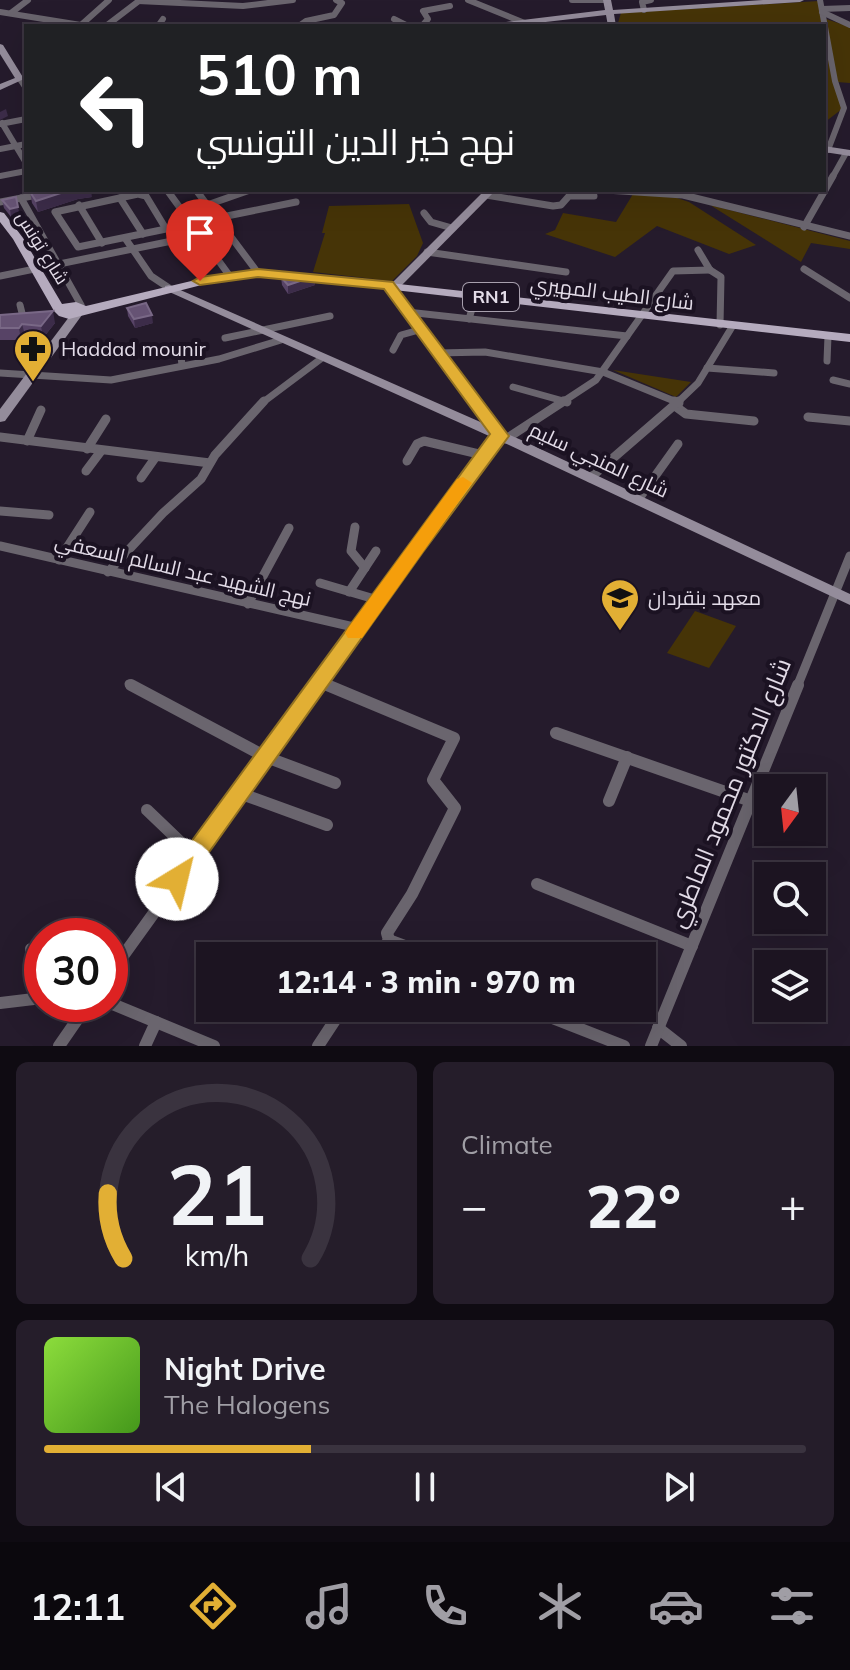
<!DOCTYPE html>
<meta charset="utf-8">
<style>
body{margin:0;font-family:Mulish,Cairo,sans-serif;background:#251d2a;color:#f1f3f6;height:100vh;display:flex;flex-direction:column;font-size:30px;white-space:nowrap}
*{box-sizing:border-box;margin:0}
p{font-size:26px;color:#a09ea5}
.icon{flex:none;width:44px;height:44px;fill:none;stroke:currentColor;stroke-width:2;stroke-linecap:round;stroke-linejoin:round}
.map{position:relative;height:1046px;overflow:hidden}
.sheet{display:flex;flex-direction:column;gap:16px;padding:16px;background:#0f0b12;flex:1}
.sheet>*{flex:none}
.banner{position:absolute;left:24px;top:24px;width:802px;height:168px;border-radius:0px;box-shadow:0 8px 32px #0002,0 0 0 2px #3a333f;background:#202124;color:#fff;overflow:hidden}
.needle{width:52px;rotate:195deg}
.controls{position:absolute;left:754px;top:774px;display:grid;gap:16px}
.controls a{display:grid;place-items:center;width:72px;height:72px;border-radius:0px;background:#1c1421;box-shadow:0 8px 32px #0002,0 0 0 2px #3a333f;font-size:40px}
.speed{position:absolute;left:24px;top:918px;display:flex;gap:16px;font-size:40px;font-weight:700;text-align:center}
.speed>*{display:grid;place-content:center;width:104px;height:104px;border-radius:50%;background:#1c1421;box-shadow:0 8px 32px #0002,0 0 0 2px #3a333f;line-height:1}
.speed .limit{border:12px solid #d22;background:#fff;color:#111}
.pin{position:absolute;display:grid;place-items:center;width:68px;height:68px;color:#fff;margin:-82px -34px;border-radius:50% 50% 50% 0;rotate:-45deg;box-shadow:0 0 8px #0007}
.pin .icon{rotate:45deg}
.me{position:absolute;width:88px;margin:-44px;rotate:36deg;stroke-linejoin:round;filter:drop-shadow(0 0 6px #0008)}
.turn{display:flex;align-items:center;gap:28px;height:168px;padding:0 40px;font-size:36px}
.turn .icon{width:104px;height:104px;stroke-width:2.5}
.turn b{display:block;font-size:56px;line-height:68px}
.big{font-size:60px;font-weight:800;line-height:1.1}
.sheet .widget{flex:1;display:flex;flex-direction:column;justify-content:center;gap:12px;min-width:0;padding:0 28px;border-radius:12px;background:#251d2a}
.sheet .dial{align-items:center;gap:0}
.dial svg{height:208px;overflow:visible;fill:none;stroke:#3a333f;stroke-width:7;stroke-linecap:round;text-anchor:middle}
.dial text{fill:#f1f3f6;stroke:none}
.song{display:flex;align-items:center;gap:24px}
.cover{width:96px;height:96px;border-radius:12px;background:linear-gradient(135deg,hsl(90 70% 55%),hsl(100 70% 35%))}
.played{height:8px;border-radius:4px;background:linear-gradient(90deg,#e2af34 35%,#3a333f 35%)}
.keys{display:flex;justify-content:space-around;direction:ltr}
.heat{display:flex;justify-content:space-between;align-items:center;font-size:44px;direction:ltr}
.sheet .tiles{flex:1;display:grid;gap:16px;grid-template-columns:1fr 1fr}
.widget:last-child{grid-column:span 2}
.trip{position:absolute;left:196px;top:942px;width:460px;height:80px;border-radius:0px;background:#1c1421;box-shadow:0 8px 32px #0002,0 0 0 2px #3a333f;font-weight:800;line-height:80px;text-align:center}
.tabs{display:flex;height:128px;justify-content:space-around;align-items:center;background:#0b080d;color:#a09ea5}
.tabs .icon{width:56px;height:56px}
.tabs .selected{color:#e2af34}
.tabs b{font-size:36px;color:#f1f3f6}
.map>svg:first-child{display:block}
.green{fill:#463407}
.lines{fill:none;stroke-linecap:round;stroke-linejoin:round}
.street-far3{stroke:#6a656e;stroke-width:6}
.street-far2{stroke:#6a656e;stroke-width:7}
.street-far1{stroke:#6a656e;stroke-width:9}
.street{stroke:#6a656e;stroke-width:12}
.secondary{fill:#948c9b;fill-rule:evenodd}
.primary{fill:#b5abbe;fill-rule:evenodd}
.wall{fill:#574366}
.shaded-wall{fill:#3c2c49}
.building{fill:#665374;stroke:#796886;stroke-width:2}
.route{fill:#e2af34;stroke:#937222;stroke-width:2}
.slow{fill:#f59e0b}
.labels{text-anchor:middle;stroke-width:8;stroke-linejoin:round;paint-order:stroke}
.far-street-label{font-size:18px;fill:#e3dce8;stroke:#1b1222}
.shield{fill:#1b1222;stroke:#a79fad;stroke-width:2}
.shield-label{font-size:18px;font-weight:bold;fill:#e3dce8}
.street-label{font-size:20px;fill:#e3dce8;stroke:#1b1222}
.poi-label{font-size:20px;fill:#e3dce8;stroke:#1b1222;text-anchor:start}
.near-street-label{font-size:24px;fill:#e3dce8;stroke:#1b1222}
</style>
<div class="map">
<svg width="850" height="1046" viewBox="0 0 850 1046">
<rect width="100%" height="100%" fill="#251b2c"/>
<!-- green -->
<g class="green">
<path d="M819 1 823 26H617L621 13Z"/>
<path d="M826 19 850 27V83L837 82Z"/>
<path d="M824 31 842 109 825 122H824Z"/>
<path d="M633 194 677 198 689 202 756 245 729 254 657 226 615 257 545 234 555 230 563 213 616 222Z"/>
<path d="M409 204 423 243 417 256 392 281 313 272 325 233H322L329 206Z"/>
<path d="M710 205 850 241V249L811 243 801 262Z"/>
<path d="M613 370 691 382 676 397Z"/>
<path d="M695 611 736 626 709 668 667 653Z"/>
</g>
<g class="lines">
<!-- street-far3 -->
<g class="street-far3">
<path d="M468 0 532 26"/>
<path d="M572 0H608"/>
<path d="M820 0 835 81 844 108 828 150"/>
<path d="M138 1 243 6 293 0"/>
<path d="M822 9 850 8"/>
<path d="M644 10 642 2 651 0"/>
<path d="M0 12 87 26"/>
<path d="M822 12 850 25"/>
<path d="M11 13 28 0"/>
<path d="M394 19 408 26"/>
<path d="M81 25 109 0"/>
<path d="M106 26 140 0"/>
<path d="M158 26 163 19"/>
<path d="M299 26 306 21 334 15 342 3 336 0"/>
<path d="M422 26 428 19 423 11 450 6"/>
<path d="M20 79 26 88"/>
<path d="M2 123 26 163"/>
<path d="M0 124 26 119"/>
<path d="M0 149 26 144"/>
<path d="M0 176 26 171"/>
<path d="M832 178 846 153"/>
</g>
<!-- street-far2 -->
<g class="street-far2">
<path d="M167 190 229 275"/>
<path d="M196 190 258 273"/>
<path d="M606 190 683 195 850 236"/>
<path d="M138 194 146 196 166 229 78 247 55 212Z"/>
<path d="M486 195 553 206 561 205 569 196H594"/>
<path d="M21 198 81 305"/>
<path d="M120 198 143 234"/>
<path d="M0 202 64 190"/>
<path d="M79 205 102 243"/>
<path d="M207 205 250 190"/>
<path d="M424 213 431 222 452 228"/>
<path d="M217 218 296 202"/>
<path d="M804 227 833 176"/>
<path d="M125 238 151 276 169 288"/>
<path d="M698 250 710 270 721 277 720 325"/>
<path d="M427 252 566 272"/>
<path d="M804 269 850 298"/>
<path d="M0 276 226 230"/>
<path d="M388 285 475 403"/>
<path d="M20 305 23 317"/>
<path d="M407 312 627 336"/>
<path d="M469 319 476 295"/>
<path d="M225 338 330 316"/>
<path d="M180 348 182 365"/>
<path d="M393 350 401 335 419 330"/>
<path d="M437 353 485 352 603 372 679 403"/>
<path d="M827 361 828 336"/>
<path d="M707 368 774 373"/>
<path d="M0 373 111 380 219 359 281 340"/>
<path d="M833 380 850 384"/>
<path d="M513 387 567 402"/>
<path d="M262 403 322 358"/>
<path d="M561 403 596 380 673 271 710 270"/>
<path d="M677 403 698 383 732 327"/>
</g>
<!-- street-far1 -->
<g class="street-far1">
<path d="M474 401 500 436"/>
<path d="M563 401 567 402"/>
<path d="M674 401 679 403"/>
<path d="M675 406 686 414 754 421"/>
<path d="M808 417 850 421"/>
<path d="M0 437 210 463"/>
<path d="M506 439 564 401"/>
<path d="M27 441 41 410"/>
<path d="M87 449 106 419"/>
<path d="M407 461 417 444 424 441 483 455"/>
<path d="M86 471 101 451"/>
<path d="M141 478 155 458"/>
<path d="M590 478 679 401"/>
<path d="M638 500 678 444"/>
<path d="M0 511 49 515"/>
<path d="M355 527 351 551 365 568"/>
<path d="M0 546 358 628"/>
<path d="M59 560 90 512"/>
<path d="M108 572 163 513 201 479 215 455 264 401"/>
<path d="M320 583 378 600"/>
<path d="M349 592 376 551"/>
<path d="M248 604 289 528"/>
<path d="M320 682 331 687"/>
<path d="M129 684 135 687"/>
<path d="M316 687 498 435"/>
<path d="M797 687 850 556"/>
</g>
<!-- street -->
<g class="street">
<path d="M131 685 266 757 335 783"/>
<path d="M327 685 454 738 433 780 455 808 412 894 387 933 389 940 379 956"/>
<path d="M556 733 751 801"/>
<path d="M239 793 327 825"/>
<path d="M609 801 627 757"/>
<path d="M147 810 194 855"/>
<path d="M537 884 692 946"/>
<path d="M389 940 432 956"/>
<path d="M31 949 42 987"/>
<path d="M110 974 318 685"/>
<path d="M0 1003 42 998"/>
<path d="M110 1003 214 1046"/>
<path d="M527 1008 624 1046"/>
<path d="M658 1028 681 1046"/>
<path d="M59 1046 88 1004"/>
<path d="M145 1046 156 1022"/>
<path d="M318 1046 343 1008"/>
<path d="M651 1046 798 685"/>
</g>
<!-- secondary -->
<g class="secondary">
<path d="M603 0H611L613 10 763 0H804L800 2 614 14 616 26H608L606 15 511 26H486L490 24 605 10Z"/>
<path d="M0 44 3 45 24 79 0 90V84L15 78 0 54Z"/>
<path d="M824 146 850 150V156L824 152Z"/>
<path d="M485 190H496L399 288H391V284Z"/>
<path d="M169 285 519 439 850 594V605L509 445 165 290V286Z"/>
<path d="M76 312 82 315 5 421 0 422V409L72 313Z"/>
</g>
<!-- primary -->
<path class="primary" d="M0 212 4 213 23 238 62 304 76 302 86 306 225 273 272 270 850 334V342L272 276 225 279 69 319 59 316 54 311 13 239 0 222Z"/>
</g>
<!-- wall -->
<g class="wall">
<path d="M30 192 92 197 78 199 38 212 32 203Z"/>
<path d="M2 200 20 216 11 217 4 208Z"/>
<path d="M315 276V285L288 294 282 285 281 277Z"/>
<path d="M127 308 153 323 135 328 128 316Z"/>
<path d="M0 315 55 323 43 338 25 335 21 340H0Z"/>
</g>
<!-- shaded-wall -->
<g class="shaded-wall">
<path d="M6 109 8 116 0 120V112Z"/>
<path d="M70 190H91L92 197 78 199 38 212 36 201Z"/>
<path d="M18 207 20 216 11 217 10 209Z"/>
<path d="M315 276V285L288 294V285Z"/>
<path d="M53 311 55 323 43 338 41 326Z"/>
<path d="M152 315 153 323 135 328 134 319Z"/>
<path d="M22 324 25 335 21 340 19 328Z"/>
</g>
<!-- building -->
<g class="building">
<path d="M39 190H70L36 201 30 192Z"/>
<path d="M16 197 18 207 10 209 2 200Z"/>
<path d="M289 273 315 276 288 285 281 277Z"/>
<path d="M146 303 152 315 134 319 127 308Z"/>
<path d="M53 311 41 326 22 324 19 328H0V315Z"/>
</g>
<!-- route -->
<path class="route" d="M258 269 393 282 509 436 423 552 185 886 177 889 169 886 165 879 169 872 490 434 384 289 258 277 200 285 193 281 200 277Z"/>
<!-- slow -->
<path class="slow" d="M463 477 472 483 362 638H348L345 633 348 628 457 479Z"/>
<!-- icons -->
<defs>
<symbol id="pharmacy-pin" viewBox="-11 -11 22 30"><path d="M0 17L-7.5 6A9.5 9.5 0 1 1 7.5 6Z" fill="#e2af34" stroke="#1b1222"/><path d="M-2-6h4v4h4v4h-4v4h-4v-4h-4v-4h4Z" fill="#111"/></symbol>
<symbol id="school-pin" viewBox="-11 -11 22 30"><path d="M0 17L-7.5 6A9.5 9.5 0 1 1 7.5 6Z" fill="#e2af34" stroke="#1b1222"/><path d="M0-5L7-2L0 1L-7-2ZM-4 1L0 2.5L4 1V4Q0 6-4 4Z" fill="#111"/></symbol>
</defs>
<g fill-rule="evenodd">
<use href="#pharmacy-pin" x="11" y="327" width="44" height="60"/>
<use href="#school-pin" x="598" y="576" width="44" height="60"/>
</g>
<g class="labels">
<!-- far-street labels -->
<g class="far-street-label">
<text transform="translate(42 248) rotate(58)" y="6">شارع تونس</text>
</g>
<!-- shield labels -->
<rect class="shield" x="463" y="283" width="56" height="28" rx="6"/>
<g class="shield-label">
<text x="491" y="303">RN1</text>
</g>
<!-- street labels -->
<g class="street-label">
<text transform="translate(612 293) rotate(7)" y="7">شارع الطيب المهيري</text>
<text transform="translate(599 460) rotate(25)" y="7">شارع المنجي سليم</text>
<text transform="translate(183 570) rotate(13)" y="7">نهج الشهيد عبد السالم السعفي</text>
</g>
<!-- poi labels -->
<g class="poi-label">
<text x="61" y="356">Haddad mounir</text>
<text x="648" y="605">معهد بنقردان</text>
</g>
<!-- near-street labels -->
<g class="near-street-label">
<text transform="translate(730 793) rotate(-68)" y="8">شارع الدكتور محمود الماطري</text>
</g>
</g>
</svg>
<div class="controls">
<a><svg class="needle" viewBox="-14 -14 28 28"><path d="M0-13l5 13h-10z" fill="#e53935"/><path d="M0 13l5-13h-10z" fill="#a09ea5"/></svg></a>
<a><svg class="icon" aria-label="search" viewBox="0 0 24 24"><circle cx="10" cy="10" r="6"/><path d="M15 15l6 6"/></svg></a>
<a><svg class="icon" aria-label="layers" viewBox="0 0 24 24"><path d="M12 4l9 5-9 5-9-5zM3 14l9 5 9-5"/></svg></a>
</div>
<div class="speed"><div class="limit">30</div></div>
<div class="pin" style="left:200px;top:281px;background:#d93025"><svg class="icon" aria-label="arrive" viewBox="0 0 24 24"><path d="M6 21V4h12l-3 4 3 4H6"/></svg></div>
<svg class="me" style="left:177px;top:879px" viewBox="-20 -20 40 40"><circle r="19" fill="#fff"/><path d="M0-13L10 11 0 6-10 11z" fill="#e2af34"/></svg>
<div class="trip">12:14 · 3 min · 970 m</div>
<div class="banner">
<div class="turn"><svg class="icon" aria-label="left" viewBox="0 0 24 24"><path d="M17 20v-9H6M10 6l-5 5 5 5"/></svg><div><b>510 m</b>نهج خير الدين التونسي</div></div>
</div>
</div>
<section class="sheet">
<div class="tiles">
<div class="widget dial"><svg viewBox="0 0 100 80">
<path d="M14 69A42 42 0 1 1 86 69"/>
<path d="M14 69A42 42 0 0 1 8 44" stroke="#e2af34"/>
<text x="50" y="56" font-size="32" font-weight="700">21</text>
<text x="50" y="72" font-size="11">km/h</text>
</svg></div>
<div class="widget"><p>Climate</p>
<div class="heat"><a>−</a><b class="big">22°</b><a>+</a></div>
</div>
<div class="widget">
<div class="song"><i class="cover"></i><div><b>Night Drive</b><p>The Halogens</p></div></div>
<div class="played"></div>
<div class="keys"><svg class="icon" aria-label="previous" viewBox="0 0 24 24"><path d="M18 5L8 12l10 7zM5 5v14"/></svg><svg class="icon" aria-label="pause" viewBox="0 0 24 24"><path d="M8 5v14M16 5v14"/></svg><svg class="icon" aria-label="next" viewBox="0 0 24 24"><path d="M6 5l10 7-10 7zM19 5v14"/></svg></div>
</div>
</div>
</section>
<nav class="tabs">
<b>12:11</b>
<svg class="icon selected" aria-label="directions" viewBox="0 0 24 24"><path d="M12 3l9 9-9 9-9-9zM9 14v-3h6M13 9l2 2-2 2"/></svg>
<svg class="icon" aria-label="music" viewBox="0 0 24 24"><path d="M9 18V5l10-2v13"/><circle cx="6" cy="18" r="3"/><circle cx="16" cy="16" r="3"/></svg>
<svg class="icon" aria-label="phone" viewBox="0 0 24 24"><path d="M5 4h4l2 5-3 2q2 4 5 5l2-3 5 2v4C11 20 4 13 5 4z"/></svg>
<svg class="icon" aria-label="climate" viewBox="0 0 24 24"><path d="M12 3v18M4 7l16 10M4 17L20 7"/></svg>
<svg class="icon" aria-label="car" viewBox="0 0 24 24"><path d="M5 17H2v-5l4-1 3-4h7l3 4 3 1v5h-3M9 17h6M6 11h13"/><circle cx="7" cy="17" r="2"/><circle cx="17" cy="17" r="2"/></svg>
<svg class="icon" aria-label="filters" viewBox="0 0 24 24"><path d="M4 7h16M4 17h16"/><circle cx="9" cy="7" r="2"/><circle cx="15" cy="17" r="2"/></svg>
</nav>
